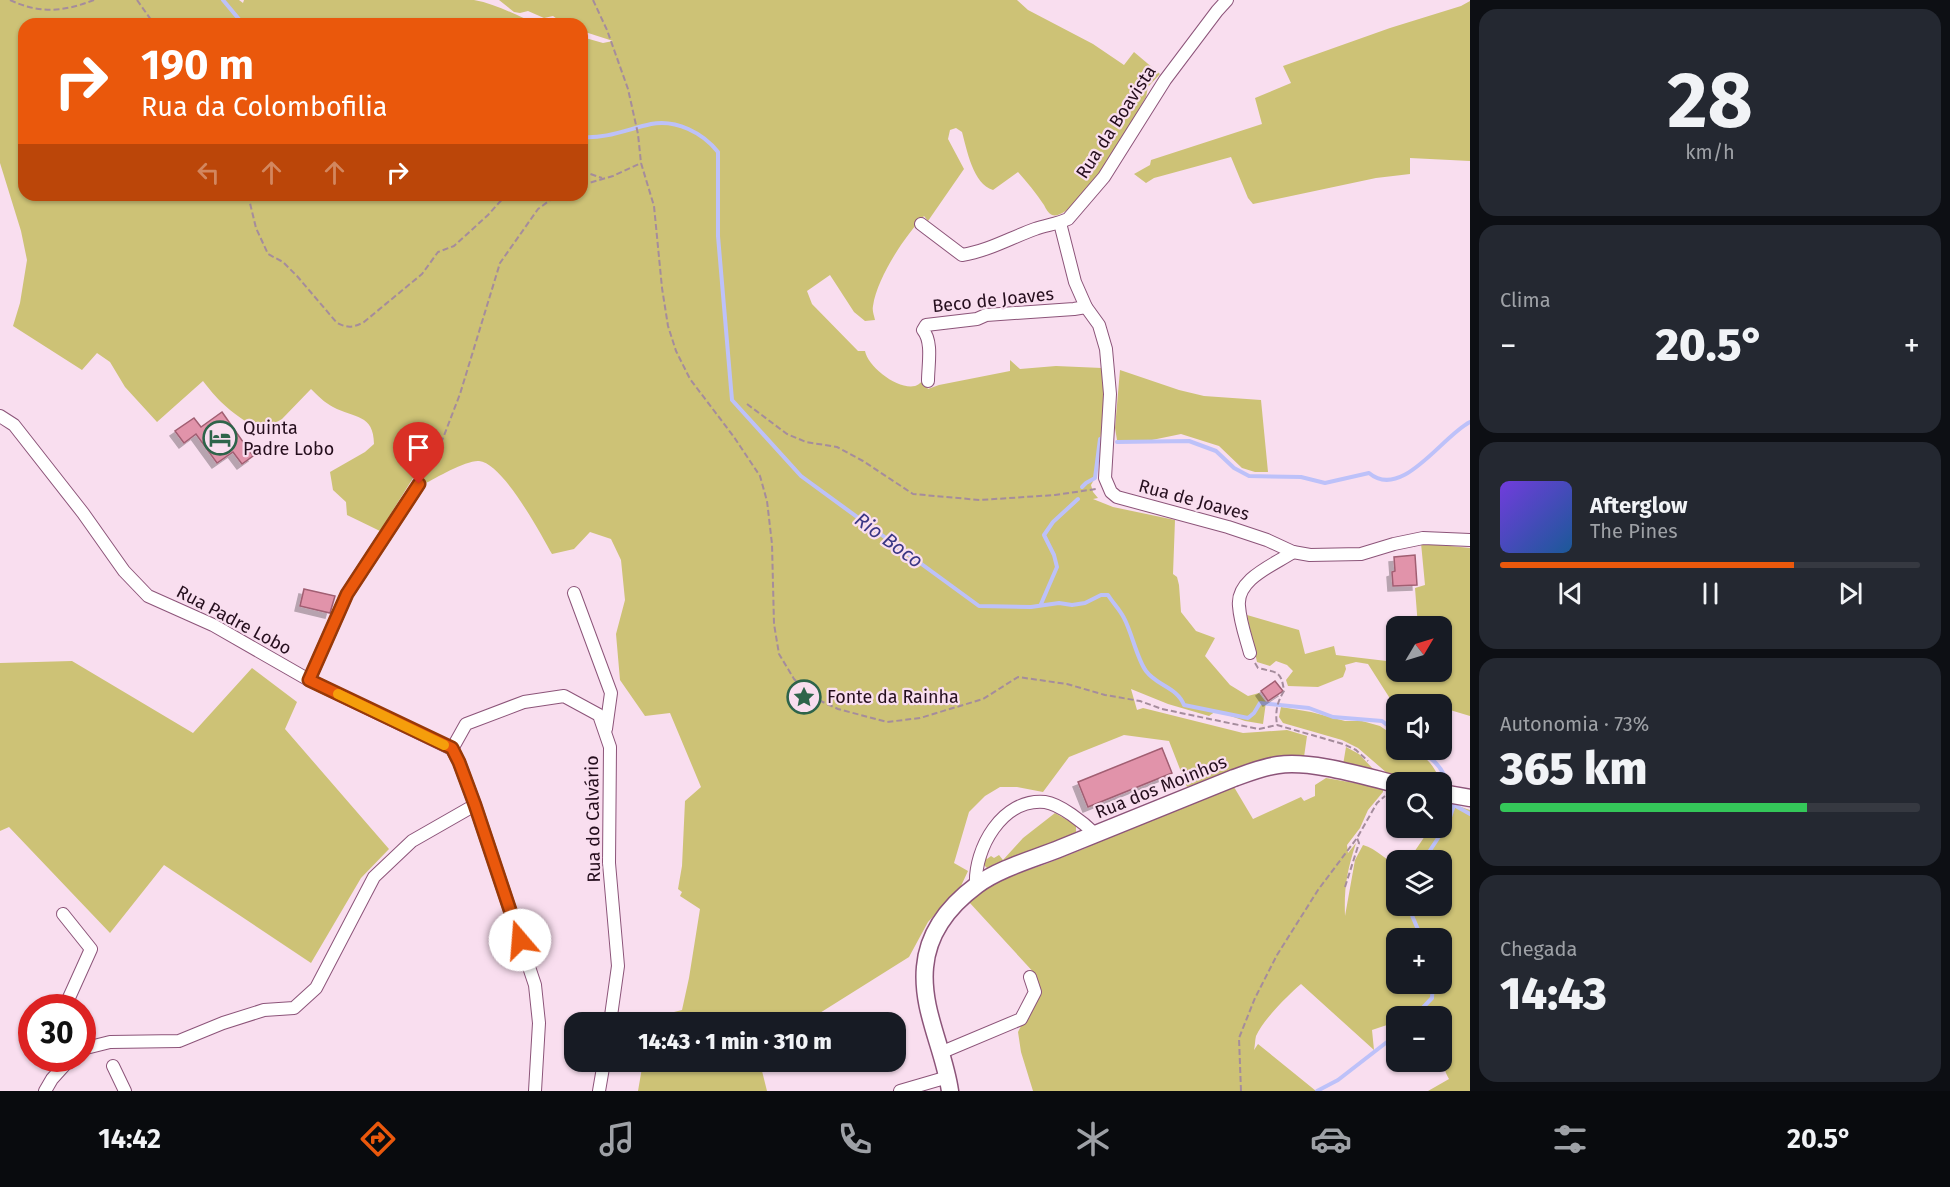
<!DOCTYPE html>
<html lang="pt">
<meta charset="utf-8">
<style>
body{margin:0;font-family:"Fira Sans",sans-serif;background:#242831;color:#f1f3f6;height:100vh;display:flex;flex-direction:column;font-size:22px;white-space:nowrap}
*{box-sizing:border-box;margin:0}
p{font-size:20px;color:#9ea1a6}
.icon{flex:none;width:33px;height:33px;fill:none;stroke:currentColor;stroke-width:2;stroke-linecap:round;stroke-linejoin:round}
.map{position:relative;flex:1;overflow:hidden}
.side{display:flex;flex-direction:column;gap:9px;padding:9px;background:#0d0f14;width:480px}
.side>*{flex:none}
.hud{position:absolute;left:18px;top:18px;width:570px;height:183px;border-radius:18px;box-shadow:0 2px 4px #0004;background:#ea580c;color:#fff;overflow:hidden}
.needle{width:39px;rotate:52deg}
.controls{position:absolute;left:1386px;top:616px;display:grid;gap:12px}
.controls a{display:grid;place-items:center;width:66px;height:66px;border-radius:12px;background:#171b24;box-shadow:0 2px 4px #0004;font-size:30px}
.speed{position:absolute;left:18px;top:994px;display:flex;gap:12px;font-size:30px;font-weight:700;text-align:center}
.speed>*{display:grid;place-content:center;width:78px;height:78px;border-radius:50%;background:#171b24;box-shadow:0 2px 4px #0004;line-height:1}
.speed .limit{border:9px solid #d22;background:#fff;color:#111}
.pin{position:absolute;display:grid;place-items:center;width:51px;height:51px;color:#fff;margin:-62px -26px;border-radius:50% 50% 50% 0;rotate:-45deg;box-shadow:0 0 6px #0007}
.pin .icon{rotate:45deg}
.me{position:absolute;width:66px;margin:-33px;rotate:342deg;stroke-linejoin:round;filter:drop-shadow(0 0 4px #0008)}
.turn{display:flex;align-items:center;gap:21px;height:126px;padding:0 24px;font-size:27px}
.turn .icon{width:78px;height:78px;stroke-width:2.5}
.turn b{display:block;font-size:42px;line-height:51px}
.lanes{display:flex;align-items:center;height:57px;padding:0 24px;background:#0003;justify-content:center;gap:30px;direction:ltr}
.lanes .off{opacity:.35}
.big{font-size:45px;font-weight:800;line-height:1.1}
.side .widget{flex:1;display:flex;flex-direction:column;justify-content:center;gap:9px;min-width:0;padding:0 21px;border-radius:18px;background:#242831}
.side .dial{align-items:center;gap:0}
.dial b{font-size:78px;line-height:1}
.song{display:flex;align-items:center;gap:18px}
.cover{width:72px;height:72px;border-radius:9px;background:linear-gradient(135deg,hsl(260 70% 55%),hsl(210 70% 35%))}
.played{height:6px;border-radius:3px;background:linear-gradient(90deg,#ea580c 70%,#363941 70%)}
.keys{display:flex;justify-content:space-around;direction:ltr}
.heat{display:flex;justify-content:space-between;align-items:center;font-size:33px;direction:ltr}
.charge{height:9px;border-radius:4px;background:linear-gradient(90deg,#34c759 73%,#363941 0)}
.trip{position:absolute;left:564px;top:1012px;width:342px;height:60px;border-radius:18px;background:#171b24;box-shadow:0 2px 4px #0004;font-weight:800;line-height:60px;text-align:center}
.menu{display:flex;height:96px;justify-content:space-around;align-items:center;background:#090b0e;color:#9ea1a6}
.menu .icon{width:42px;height:42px}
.menu .selected{color:#ea580c}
.menu b{font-size:27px;color:#f1f3f6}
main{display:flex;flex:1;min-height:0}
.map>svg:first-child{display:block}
.green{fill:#cdc276;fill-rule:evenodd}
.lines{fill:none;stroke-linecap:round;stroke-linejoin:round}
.stream{stroke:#bdc1f9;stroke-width:4}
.building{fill:#e193aa;stroke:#a15e72;stroke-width:1.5;filter:url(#shadow)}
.minor-casing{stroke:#8c5479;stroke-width:14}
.major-casing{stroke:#8c5479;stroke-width:19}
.path{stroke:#a58c9c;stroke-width:2;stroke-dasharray:6 3;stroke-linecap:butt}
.minor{stroke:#fff;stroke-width:12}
.major{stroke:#fff;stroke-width:16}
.route-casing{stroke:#983908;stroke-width:15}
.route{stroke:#ea580c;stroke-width:10}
.slow{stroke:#f59e0b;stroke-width:10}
.labels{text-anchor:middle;stroke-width:4.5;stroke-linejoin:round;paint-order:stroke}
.street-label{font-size:18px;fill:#250e1d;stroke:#f9deef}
.poi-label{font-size:18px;fill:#250e1d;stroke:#f9deef;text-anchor:start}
.water-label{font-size:20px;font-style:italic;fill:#3a3684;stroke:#f9deef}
</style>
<main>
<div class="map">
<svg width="1470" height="1091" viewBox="0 0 1470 1091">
<defs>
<filter id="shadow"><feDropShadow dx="-5" dy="5" stdDeviation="0" flood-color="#0004"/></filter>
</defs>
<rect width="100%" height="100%" fill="#f9deef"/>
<!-- green -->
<g class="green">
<path d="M0 0H239L243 3 244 0H474C497 4 517 16 538 24H24V195H582V37L603 43 613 41 582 31V24H564L553 16 544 18 528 11 520 13 514 12 499 0H1017L1028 10 1093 44 1124 65 1134 52 1160 74 1148 87 1146 97C1134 117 1076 223 1052 215 1048 213 1046 209 1044 205 1036 193 1027 182 1018 172L993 190C973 184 967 150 962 132L956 128 950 130 948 139 964 169 928 221 924 216C904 237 877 278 873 306 872 311 874 315 875 320L865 321 854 312 830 275 807 291 812 304 858 351H865C868 367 898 390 915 386 917 386 921 382 923 381L928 389 939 385 1010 371V360L1020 369 1056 366 1102 368 1105 382 1101 433 1095 478 1091 485 1093 492 1098 498 1093 499 1113 507 1175 520 1173 574 1177 577 1179 585 1181 612 1196 631 1215 638 1205 656 1230 685 1248 696 1259 693 1266 702 1263 724 1245 721 1216 711 1209 716 1168 704 1131 689 1137 710 1143 708 1243 733 1287 730 1307 736 1304 757 1236 769 1187 787 1169 741 1124 735 1069 757 1043 792 1017 787H1000L985 796 969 812 954 863 968 871 961 886 928 922 909 957 815 1016 808 1023H665L666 1014 682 1010 689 978 700 909 680 896 682 892 678 889 682 866 685 801 701 787 670 713 645 716 620 680 616 634 625 600 621 560 611 539 590 532 574 549 552 554C540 533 503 463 479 461 466 460 436 478 424 484L413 478 380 531 347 515 346 502 333 490 330 472 365 452 374 444C374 414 354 418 333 407 325 403 317 395 311 389L282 419 261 431C235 415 221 405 203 381L157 422 125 387 110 362 97 353 82 370 13 326 20 303 27 260 21 231 0 163Z"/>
<path d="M1470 1V161L1410 158V174L1376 178 1253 204 1248 198 1231 157 1154 178 1146 183 1134 174 1150 165 1151 160 1262 124 1255 98 1291 83 1283 66 1390 28 1461 6Z"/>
<path d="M1120 370 1179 390 1204 396 1261 400 1268 472H1255L1242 468 1219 446 1181 434 1152 440 1130 441 1117 440 1115 428Z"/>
<path d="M1421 543 1470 548V716L1450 710 1449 705 1426 699V705H1396V708L1368 664 1356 662 1345 665 1346 669 1343 677 1318 687 1288 686 1286 680 1293 671 1287 665 1276 661 1270 666 1257 662 1247 615 1299 630 1305 654 1334 646 1336 655 1395 662 1396 663V672H1442V627H1418L1415 588 1425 585Z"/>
<path d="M72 661 193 733 252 668 297 702 285 729 389 849 361 878 311 963 164 865 110 933 9 827 0 831V663Z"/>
<path d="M1281 707 1311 712 1345 721H1362L1380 726 1396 737V750C1422 750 1432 760 1441 783L1387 773 1358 748 1342 740 1283 723 1279 717Z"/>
<path d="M1346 747 1359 754 1375 771 1343 765Z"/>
<path d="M1326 778 1383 788V792L1368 810 1360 828 1347 845 1348 853 1356 843C1347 871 1344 887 1345 916L1355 860 1363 845C1377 849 1385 860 1396 864V906H1442V861H1408L1425 836 1427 828H1442V802L1452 804 1470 810V1091H1428L1449 1079C1437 1058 1441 1038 1447 1016L1442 1018 1396 1017V1022L1372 1030 1374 1050 1301 984C1288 995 1263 1020 1256 1036 1255 1040 1255 1046 1254 1050L1258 1044 1316 1091H1033L1021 1052 1018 1032 1037 994V976L969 902 980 886 1043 865 1086 848 1111 835 1234 787 1253 819 1301 797 1304 801 1315 796V785ZM1396 939H1442V984H1396Z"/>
<path d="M1055 813 1076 825V832L1046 847 988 869 983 864 984 855 987 859 991 856 994 858 999 855 1003 860 1023 838Z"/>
<path d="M643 1062H761L760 1063 767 1091H638Z"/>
</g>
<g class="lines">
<!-- stream -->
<g class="stream">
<path d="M223 0 243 24"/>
<path d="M582 137C606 139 628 129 651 124 676 119 703 133 718 152V236L732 400 801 476 979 606 1031 607 1059 603 1072 605 1085 603 1101 595H1108C1113 603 1120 610 1124 618 1132 633 1137 659 1146 671 1157 686 1177 687 1184 705L1248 718 1254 713 1260 703 1309 708 1333 717 1382 721 1396 732"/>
<path d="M1117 442 1189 441 1216 451 1234 468 1249 476 1301 477 1325 483 1369 473C1402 501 1442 436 1470 422"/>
<path d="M1082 487 1086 483 1095 478 1100 439"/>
<path d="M1041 604 1057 567 1054 555 1044 535 1053 522 1078 499"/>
<path d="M1415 750C1434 756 1445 772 1450 790"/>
<path d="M1453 800 1454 805 1470 814"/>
<path d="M1423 861 1448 823 1454 805"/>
<path d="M1408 906 1422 939"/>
<path d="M1414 1017 1432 998 1433 984"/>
<path d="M1317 1091 1338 1080 1396 1035"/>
</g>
</g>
<!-- building -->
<g class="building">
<path d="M222 412 253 456 242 464 233 452 217 463 196 434 184 443 175 431 194 418 201 427Z"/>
<path d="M1415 555 1417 585 1393 586 1392 572 1395 571 1394 557Z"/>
<path d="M304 589 335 596 330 613 300 606Z"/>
<path d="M1275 681 1283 691 1268 701 1261 691Z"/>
<path d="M1162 748 1172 773 1088 807 1078 782Z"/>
</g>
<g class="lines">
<defs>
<g id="minor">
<path d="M1060 223 1075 282 1086 307 1099 325 1106 349 1110 394 1105 478 1111 492 1117 497 1228 527 1267 540 1293 552 1310 555 1361 554 1394 544 1423 538 1470 540"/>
<path d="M921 224 962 255C988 251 1010 238 1035 229 1046 225 1057 224 1068 219L1104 177 1165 80 1217 11 1227 0"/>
<path d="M928 381C928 365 933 342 923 330L926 325 977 319 986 315 1074 309 1086 307"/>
<path d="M0 416 14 425 83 513 124 571 148 596 213 625 309 680 452 749 459 762 475 805 535 985 539 1023 535 1091"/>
<path d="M574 593 611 693 606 729"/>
<path d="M1250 653C1246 638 1240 622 1239 606 1236 579 1274 565 1293 552"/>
<path d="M309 680 347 594 419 484"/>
<path d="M452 749 466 724 524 702 564 696 599 715 610 747 609 863 618 966 610 1023"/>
<path d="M976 885C974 849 1002 798 1045 802 1060 804 1084 823 1095 834"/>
<path d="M63 914 91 949 68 1000 66 1008"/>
<path d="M82 1049 110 1042 179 1041 223 1023 264 1010 294 1008 316 988 374 877 412 841 475 805"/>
<path d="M940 1053 1021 1019 1035 992 1030 977"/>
<path d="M113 1066 125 1091"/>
<path d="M45 1091 52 1079 70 1059"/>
<path d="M599 1091 604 1062"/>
<path d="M900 1091 948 1077"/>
</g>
<g id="major">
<path d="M1442 793 1470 798"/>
<path d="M950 1091C944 1049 921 1010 925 967 928 932 950 905 977 885 1000 868 1034 859 1061 848 1118 825 1176 802 1234 778 1248 773 1263 767 1278 765 1311 760 1363 776 1396 784"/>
</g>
</defs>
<!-- minor casing -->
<use href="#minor" class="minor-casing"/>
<!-- major casing -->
<use href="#major" class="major-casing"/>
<!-- path -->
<g class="path">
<path d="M10 0C40 14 63 12 94 0"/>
<path d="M137 0 154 24"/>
<path d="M593 0 607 30 628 89 638 134 641 163 654 206 662 288 668 326 676 351 690 379 734 437 760 476 767 501 772 544 774 624 779 654 794 679 812 697 838 709 887 722 920 718 983 699 1018 677 1067 684 1105 695 1140 701 1162 709 1224 722 1259 729 1277 725 1343 744 1356 750 1368 761"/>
<path d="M582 171 602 178"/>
<path d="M582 185 613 176 641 163"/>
<path d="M248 195 256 228 268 254 283 262 297 276 337 323C347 328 353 328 364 322L422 274 438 252 454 246 488 215 506 195"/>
<path d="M747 404 787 434 806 442 837 447 863 461 913 494 980 500 1055 495 1096 489"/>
<path d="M424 475 440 446 460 394 500 263 538 209 557 195"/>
<path d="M1255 663 1258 668C1276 673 1281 669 1284 691 1277 702 1275 712 1277 725"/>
<path d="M1345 887 1359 843 1357 838"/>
<path d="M1241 1091 1239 1038 1255 998 1277 955 1318 890 1357 838 1377 803 1385 796"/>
</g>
<!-- minor -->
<use href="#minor" class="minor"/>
<!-- major -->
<use href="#major" class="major"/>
</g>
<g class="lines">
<defs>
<path id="route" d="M419 484 347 594 309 680 452 748 459 762 475 805 520 940"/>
</defs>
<!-- route casing -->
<use href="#route" class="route-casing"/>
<!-- route -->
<use href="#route" class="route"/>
<!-- slow -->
<path class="slow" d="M338 694 444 745"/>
</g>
<!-- icons -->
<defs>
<symbol id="hotel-ring" viewBox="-11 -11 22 22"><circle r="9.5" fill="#f9deef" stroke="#2e644a" stroke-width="1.5"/><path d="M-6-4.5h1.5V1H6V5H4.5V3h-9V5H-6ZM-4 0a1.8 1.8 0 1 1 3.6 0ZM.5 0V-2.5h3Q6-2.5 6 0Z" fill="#2e644a"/></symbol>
<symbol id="sight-ring" viewBox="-11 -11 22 22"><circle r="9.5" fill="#f9deef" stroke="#2e644a" stroke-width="1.5"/><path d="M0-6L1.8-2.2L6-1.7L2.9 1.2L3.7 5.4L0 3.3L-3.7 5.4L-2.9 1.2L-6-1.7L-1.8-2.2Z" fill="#2e644a"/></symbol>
</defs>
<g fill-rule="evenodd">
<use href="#hotel-ring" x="201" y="419" width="38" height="38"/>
<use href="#sight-ring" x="785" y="678" width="38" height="38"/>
</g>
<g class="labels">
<!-- street labels -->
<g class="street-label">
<text transform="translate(1116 122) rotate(-57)" y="6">Rua da Boavista</text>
<text transform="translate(993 300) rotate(-6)" y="6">Beco de Joaves</text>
<text transform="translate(1194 500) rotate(15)" y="6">Rua de Joaves</text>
<text transform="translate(234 620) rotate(28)" y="6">Rua Padre Lobo</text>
<text transform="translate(1161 787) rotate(-22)" y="6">Rua dos Moinhos</text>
<text transform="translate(593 819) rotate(-91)" y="6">Rua do Calvário</text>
</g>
<!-- poi labels -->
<g class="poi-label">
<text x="243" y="434">Quinta<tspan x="243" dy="21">Padre Lobo</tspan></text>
<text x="827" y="703">Fonte da Rainha</text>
</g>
<!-- water labels -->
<g class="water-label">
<text transform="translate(889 540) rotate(36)" y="7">Rio Boco</text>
</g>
</g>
</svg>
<div class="controls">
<a><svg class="needle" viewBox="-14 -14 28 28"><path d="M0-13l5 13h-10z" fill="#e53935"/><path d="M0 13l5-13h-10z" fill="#9ea1a6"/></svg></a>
<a><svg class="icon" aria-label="sound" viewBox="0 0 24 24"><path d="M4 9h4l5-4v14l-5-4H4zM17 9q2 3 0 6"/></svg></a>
<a><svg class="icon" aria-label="search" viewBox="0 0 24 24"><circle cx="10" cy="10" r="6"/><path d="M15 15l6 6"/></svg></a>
<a><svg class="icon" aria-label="layers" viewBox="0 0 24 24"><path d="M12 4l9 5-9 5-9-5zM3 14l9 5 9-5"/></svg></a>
<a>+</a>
<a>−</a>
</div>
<div class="speed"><div class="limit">30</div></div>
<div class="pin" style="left:419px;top:484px;background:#d93025"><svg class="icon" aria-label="arrive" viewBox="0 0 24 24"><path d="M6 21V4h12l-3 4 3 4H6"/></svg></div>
<svg class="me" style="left:520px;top:940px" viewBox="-20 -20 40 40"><circle r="19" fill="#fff"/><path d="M0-13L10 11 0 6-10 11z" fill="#ea580c"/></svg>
<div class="trip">14:43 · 1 min · 310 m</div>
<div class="hud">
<div class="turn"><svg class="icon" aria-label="right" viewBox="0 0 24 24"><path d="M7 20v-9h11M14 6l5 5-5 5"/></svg><div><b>190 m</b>Rua da Colombofilia</div></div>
<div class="lanes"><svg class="icon off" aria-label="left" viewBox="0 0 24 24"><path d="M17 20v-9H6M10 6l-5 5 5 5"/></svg><svg class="icon off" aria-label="ahead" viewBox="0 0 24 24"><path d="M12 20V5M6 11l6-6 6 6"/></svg><svg class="icon off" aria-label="ahead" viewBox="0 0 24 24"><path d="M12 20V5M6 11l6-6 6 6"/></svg><svg class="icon" aria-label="right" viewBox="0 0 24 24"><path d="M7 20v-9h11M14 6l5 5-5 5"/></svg></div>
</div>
</div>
<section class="side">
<div class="widget dial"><b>28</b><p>km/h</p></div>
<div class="widget"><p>Clima</p>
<div class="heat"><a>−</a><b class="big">20.5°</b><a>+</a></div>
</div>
<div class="widget">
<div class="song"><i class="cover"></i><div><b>Afterglow</b><p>The Pines</p></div></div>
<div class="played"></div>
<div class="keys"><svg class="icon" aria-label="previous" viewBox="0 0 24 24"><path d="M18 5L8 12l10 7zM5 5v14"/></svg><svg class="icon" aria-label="pause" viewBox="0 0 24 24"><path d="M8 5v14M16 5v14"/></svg><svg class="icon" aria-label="next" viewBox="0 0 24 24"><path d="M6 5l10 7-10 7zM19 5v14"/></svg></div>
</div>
<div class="widget"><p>Autonomia · 73%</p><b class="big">365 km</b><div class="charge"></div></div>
<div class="widget"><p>Chegada</p><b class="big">14:43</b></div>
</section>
</main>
<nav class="menu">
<b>14:42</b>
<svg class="icon selected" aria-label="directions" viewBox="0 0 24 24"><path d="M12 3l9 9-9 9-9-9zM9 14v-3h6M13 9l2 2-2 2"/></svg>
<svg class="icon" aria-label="music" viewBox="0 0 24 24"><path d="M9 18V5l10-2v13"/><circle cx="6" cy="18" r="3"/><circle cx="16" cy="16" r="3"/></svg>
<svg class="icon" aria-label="phone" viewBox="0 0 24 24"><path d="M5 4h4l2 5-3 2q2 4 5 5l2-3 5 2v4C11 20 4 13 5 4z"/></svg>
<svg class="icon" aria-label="climate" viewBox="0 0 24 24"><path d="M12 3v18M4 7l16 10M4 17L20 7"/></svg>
<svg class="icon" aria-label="car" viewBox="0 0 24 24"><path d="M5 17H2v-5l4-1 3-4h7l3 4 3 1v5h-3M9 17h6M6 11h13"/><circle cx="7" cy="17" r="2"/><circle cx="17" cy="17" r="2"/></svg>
<svg class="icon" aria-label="filters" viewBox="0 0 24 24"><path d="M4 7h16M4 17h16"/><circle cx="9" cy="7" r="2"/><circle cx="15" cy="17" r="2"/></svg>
<b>20.5°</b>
</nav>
